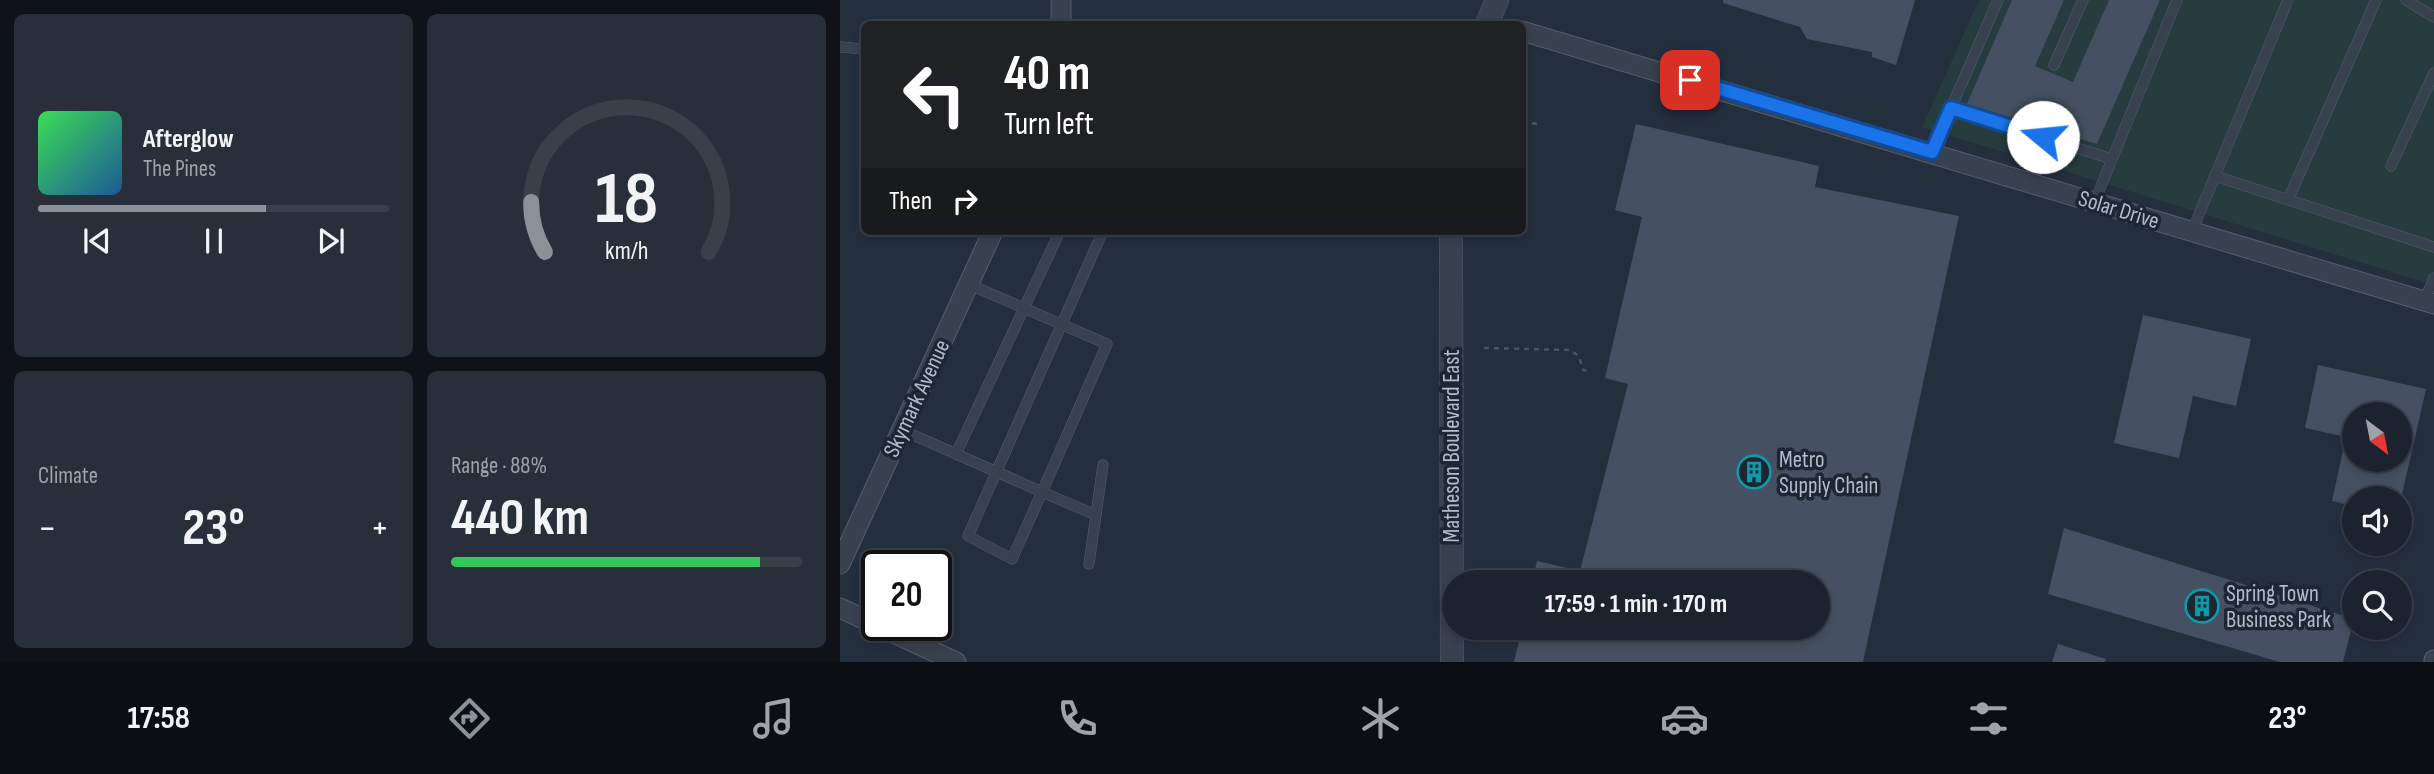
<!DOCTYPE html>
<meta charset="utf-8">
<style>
body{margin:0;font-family:"Sofia Sans Condensed",sans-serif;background:#282f3a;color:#f1f3f6;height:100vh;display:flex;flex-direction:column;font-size:26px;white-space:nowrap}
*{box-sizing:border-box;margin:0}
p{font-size:23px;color:#a0a4aa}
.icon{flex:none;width:38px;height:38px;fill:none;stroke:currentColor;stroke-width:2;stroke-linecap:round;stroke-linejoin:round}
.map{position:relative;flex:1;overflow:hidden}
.details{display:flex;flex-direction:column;gap:14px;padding:14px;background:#0f1319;width:840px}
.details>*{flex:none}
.guide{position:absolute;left:21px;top:21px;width:665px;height:214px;border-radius:10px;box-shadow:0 4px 10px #0003,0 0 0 2px #39404a;background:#202124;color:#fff;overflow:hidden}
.needle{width:46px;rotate:148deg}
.buttons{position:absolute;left:1502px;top:402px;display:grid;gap:14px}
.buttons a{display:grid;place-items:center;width:70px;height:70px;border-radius:50%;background:#1b232e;box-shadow:0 4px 10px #0003,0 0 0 2px #39404a;font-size:35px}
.speed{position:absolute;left:21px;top:550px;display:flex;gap:14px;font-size:35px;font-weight:700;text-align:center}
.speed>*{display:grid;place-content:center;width:91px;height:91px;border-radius:50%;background:#1b232e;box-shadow:0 4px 10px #0003,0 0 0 2px #39404a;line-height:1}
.speed .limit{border:4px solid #111;border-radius:10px;background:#fff;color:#111}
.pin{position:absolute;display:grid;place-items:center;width:60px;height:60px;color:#fff;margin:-30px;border-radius:14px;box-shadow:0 4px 10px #0006}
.me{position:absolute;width:77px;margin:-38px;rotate:287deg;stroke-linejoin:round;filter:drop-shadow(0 0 5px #0008)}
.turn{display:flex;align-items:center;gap:24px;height:147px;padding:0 28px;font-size:32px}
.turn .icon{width:91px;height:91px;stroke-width:2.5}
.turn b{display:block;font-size:49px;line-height:60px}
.then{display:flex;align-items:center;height:66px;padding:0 28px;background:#0003;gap:14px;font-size:26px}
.big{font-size:52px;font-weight:700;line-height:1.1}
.details .widget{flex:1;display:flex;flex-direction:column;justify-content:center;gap:10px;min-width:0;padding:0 24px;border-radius:10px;background:#282f3a}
.details .dial{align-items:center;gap:0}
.dial svg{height:182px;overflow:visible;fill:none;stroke:#39404a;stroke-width:7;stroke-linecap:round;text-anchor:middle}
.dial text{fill:#f1f3f6;stroke:none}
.song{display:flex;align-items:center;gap:21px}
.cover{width:84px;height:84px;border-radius:10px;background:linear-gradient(135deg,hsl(130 70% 55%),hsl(210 70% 35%))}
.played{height:7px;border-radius:4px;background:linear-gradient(90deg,#8c9099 65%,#39404a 65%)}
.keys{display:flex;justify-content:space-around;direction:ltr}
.heat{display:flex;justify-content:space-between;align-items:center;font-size:38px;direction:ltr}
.charge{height:10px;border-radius:5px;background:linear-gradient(90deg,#34c759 88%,#39404a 0)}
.details .tiles{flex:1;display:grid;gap:14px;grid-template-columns:repeat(2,1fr)}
.trip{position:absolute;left:602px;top:570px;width:388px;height:70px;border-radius:35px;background:#1b232e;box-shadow:0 4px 10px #0003,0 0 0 2px #39404a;font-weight:700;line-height:70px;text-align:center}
.menu{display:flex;height:112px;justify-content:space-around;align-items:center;background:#0b0e12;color:#a0a4aa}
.menu .icon{width:49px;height:49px}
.menu .current{color:#8c9099}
.menu b{font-size:32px;color:#f1f3f6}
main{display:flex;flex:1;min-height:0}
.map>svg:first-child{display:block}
.green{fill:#263c3f}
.building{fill:#455162;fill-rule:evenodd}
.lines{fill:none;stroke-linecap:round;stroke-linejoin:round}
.service-casing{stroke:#565f6c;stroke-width:11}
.minor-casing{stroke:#565f6c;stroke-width:21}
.tertiary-casing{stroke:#565f6c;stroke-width:24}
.path{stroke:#44595c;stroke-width:2.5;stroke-dasharray:5 5;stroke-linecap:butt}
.service{stroke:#38414e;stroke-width:10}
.minor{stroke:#38414e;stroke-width:19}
.tertiary{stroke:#38414e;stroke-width:23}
.route-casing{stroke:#114b97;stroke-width:18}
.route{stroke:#1a73e8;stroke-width:12}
.labels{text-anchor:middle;stroke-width:7;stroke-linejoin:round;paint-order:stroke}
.street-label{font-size:23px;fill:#b4bcc9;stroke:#1d2633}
.poi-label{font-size:23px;fill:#b4bcc9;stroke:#1d2633;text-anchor:start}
</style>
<main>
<section class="details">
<div class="tiles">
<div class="widget">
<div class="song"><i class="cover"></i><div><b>Afterglow</b><p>The Pines</p></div></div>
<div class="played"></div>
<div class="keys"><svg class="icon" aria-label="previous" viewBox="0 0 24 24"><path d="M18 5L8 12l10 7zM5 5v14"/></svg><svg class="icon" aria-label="pause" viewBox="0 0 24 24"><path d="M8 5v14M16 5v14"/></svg><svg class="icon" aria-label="next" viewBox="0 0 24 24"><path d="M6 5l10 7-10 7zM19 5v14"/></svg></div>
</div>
<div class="widget dial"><svg viewBox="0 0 100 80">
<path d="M14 69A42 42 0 1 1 86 69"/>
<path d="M14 69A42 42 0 0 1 8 47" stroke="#8c9099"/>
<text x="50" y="56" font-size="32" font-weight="700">18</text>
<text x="50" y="72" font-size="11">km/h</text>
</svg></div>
<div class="widget"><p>Climate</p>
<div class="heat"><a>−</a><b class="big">23°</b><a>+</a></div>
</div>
<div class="widget"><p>Range · 88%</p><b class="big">440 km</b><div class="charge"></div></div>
</div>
</section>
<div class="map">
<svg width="1594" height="662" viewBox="0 0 1594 662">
<rect width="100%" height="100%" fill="#242f3e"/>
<!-- green -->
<path class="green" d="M1139 0H1594V285L1082 127Z"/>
<!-- building -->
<g class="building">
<path d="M883 0H1075L1056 65 1032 57V52L967 39 960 27 883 3Z"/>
<path d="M1172 0H1224L1195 66 1233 82 1269 0H1320L1257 144 1127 104Z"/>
<path d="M796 124 979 166 975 187 1119 216 1023 662H674L682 628H978V583H692L697 561 740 571 788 384 765 378 802 217 775 210Z"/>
<path d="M1303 315 1411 339 1396 406 1353 396 1339 458 1274 443Z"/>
<path d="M1478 365 1586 389 1561 499H1514V506L1492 501 1506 437 1465 428ZM1514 415H1559V460H1514Z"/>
<path d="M1224 528 1514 619 1503 662H1440L1208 594Z"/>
<path d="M1218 644 1266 659 1265 662H1212Z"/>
</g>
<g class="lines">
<defs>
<g id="service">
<path d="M1566 0 1594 17"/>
<path d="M0 47 24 49"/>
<path d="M1214 65 1243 0"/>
<path d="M1111 108 1272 159"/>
<path d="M1092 152 1158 0"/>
<path d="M1551 166 1594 73"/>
<path d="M1375 176 1594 247"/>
<path d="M1448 200 1536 0"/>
<path d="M1255 201 1337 0"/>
<path d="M1352 231 1448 0"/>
<path d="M1584 301 1594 278"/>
<path d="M62 430 202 492 267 344 128 284"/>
<path d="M116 454 220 231"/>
<path d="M256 515 202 492 172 559 128 536 263 231"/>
<path d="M249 564 263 465"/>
</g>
<g id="minor">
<path d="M221 0V24"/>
<path d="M682 31 1594 304"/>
<path d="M0 564 153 231"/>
<path d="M0 608 116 662"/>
<path d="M1594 662V660"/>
</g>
<g id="tertiary">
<path d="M647 24 657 0"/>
<path d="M611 231 612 662"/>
</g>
</defs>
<!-- service casing -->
<use href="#service" class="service-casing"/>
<!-- minor casing -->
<use href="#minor" class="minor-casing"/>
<!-- tertiary casing -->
<use href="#tertiary" class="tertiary-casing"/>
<!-- path -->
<g class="path">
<path d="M682 122 698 124"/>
<path d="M644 348 730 350 739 356 743 370 750 371"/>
</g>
<!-- service -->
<use href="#service" class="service"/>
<!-- minor -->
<use href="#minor" class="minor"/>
<!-- tertiary -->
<use href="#tertiary" class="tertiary"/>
</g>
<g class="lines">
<defs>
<path id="route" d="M850 80 1092 152 1111 108 1203 137"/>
</defs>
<!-- route casing -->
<use href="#route" class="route-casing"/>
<!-- route -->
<use href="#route" class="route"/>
</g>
<!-- icons -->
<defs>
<symbol id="building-ring" viewBox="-11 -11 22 22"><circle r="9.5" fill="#1d2633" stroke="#0f9aa8" stroke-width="1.5"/><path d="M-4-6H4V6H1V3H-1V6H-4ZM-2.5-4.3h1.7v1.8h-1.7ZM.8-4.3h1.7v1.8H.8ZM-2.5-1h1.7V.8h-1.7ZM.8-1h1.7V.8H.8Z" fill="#0f9aa8"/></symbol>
</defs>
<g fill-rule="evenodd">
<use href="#building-ring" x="895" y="453" width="38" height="38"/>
<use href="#building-ring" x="1343" y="587" width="38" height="38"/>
</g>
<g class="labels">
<!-- street labels -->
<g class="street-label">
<text transform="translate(1279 209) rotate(17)" y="8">Solar Drive</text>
<text transform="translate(76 398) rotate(-65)" y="8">Skymark Avenue</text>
<text transform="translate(611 446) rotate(-90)" y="8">Matheson Boulevard East</text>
</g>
<!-- poi labels -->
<g class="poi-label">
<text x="939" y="467">Metro<tspan x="939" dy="26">Supply Chain</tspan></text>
<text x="1386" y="601">Spring Town<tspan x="1386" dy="26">Business Park</tspan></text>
</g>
</g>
</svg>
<div class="buttons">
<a><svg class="needle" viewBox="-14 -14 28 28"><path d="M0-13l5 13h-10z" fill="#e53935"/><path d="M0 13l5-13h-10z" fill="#a0a4aa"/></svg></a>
<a><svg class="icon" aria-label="sound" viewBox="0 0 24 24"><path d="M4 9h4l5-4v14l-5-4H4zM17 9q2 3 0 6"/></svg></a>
<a><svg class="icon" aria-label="search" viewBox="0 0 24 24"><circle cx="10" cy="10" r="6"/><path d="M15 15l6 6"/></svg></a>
</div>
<div class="speed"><div class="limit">20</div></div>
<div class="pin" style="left:850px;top:80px;background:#d93025"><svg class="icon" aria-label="arrive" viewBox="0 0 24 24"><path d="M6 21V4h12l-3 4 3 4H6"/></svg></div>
<svg class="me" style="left:1203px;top:137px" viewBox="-20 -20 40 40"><circle r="19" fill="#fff"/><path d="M0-13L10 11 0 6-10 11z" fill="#1a73e8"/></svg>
<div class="trip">17:59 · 1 min · 170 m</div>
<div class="guide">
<div class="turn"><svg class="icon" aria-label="left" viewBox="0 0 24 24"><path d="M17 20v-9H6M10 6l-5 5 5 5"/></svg><div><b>40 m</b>Turn left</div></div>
<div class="then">Then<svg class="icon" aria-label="right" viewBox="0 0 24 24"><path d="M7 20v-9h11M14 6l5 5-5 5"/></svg></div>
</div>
</div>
</main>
<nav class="menu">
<b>17:58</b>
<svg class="icon current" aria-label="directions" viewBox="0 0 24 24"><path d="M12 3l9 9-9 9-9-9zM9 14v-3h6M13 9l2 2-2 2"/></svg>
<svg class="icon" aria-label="music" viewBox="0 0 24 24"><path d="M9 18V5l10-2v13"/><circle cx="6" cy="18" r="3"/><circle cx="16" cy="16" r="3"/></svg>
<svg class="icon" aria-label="phone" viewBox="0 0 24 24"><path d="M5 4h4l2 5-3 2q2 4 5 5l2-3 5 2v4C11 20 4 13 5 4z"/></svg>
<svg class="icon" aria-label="climate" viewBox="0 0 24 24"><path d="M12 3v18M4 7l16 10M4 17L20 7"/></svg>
<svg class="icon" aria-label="car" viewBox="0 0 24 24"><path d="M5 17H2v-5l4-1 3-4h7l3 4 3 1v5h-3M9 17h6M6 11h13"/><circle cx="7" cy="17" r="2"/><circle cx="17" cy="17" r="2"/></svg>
<svg class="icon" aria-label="filters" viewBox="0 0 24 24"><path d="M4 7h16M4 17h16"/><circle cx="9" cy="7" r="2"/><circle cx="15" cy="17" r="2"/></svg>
<b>23°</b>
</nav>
